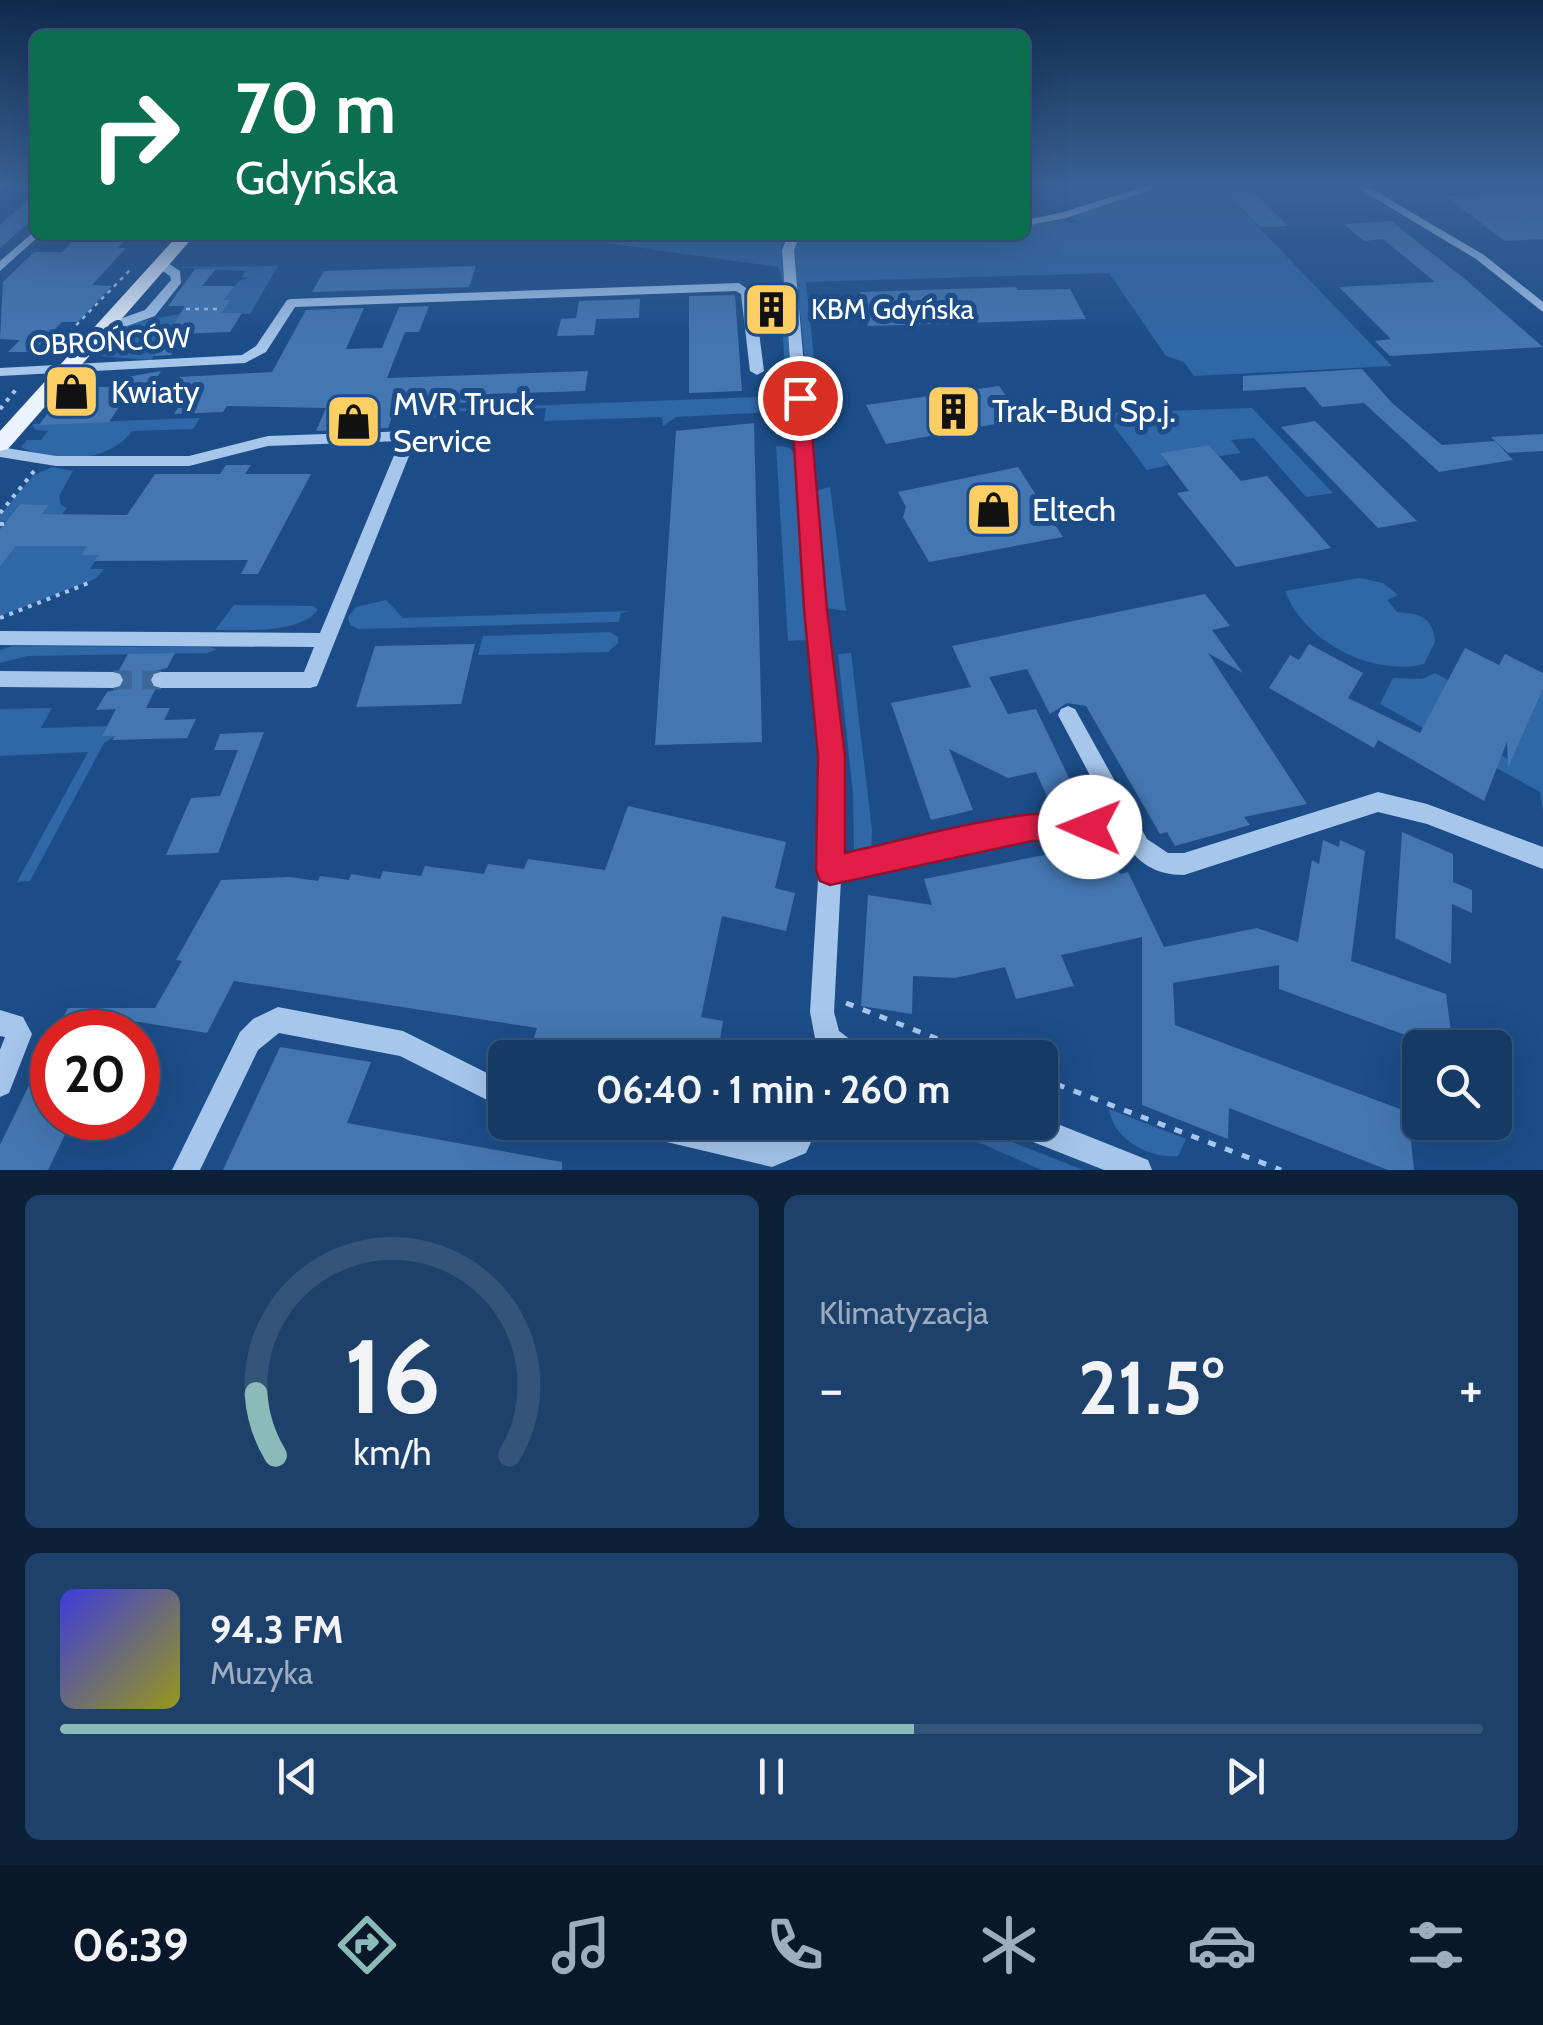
<!DOCTYPE html>
<html lang="pl">
<meta charset="utf-8">
<style>
body{margin:0;font-family:Cabin,sans-serif;background:#1e416c;color:#f1f3f6;height:100vh;display:flex;flex-direction:column;font-size:38px;white-space:nowrap}
*{box-sizing:border-box;margin:0}
p{font-size:32px;color:#9dadbf}
.icon{flex:none;width:55px;height:55px;fill:none;stroke:currentColor;stroke-width:2;stroke-linecap:round;stroke-linejoin:round}
.map{position:relative;height:1170px;overflow:hidden}
.side{display:flex;flex-direction:column;gap:25px;padding:25px;background:#0c2038;flex:1}
.side>*{flex:none}
.guide{position:absolute;left:30px;top:30px;width:1000px;height:210px;border-radius:15px;box-shadow:0 10px 40px #0002,0 0 0 2px #34547a;background:#0b6e4f;color:#fff;overflow:hidden}
.fabs{position:absolute;left:1402px;top:1030px;display:grid;gap:20px}
.fabs a{display:grid;place-items:center;width:110px;height:110px;border-radius:15px;background:#153a66;box-shadow:0 10px 40px #0002,0 0 0 2px #34547a;font-size:50px}
.speed{position:absolute;left:30px;top:1010px;display:flex;gap:20px;font-size:50px;font-weight:700;text-align:center}
.speed>*{display:grid;place-content:center;width:130px;height:130px;border-radius:50%;background:#153a66;box-shadow:0 10px 40px #0002,0 0 0 2px #34547a;line-height:1}
.speed .limit{border:15px solid #d22;background:#fff;color:#111}
.pin{position:absolute;display:grid;place-items:center;width:85px;height:85px;color:#fff;margin:-42px;border:5px solid #fff;border-radius:50%;box-shadow:0 2px 10px #0007}
.me{position:absolute;width:110px;margin:-55px;rotate:271deg;stroke-linejoin:round;filter:drop-shadow(0 0 8px #0008)}
.turn{display:flex;align-items:center;gap:35px;height:210px;padding:0 40px;font-size:45px}
.turn .icon{width:130px;height:130px;stroke-width:2.5}
.turn b{display:block;font-size:70px;line-height:85px}
.big{font-size:75px;font-weight:800;line-height:1.1}
.side .tile{flex:1;display:flex;flex-direction:column;justify-content:center;gap:15px;min-width:0;padding:0 35px;border-radius:15px;background:#1e416c}
.side .dial{align-items:center;gap:0}
.dial svg{height:260px;overflow:visible;fill:none;stroke:#34547a;stroke-width:7;stroke-linecap:round;text-anchor:middle}
.dial text{fill:#f1f3f6;stroke:none}
.song{display:flex;align-items:center;gap:30px}
.cover{width:120px;height:120px;border-radius:15px;background:linear-gradient(135deg,hsl(240 70% 55%),hsl(60 70% 35%))}
.played{height:10px;border-radius:5px;background:linear-gradient(90deg,#8bbbb9 60%,#34547a 60%)}
.keys{display:flex;justify-content:space-around;direction:ltr}
.heat{display:flex;justify-content:space-between;align-items:center;font-size:55px;direction:ltr}
.side .tiles{flex:1;display:grid;gap:25px;grid-template-columns:1fr 1fr}
.tile:last-child{grid-column:span 2}
.trip{position:absolute;left:488px;top:1040px;width:570px;height:100px;border-radius:15px;background:#153a66;box-shadow:0 10px 40px #0002,0 0 0 2px #34547a;font-weight:800;line-height:100px;text-align:center}
.tabs{display:flex;height:160px;justify-content:space-around;align-items:center;background:#081729;color:#9dadbf}
.tabs .icon{width:70px;height:70px}
.tabs .on{color:#8bbbb9}
.tabs b{font-size:45px;color:#f1f3f6}
.map>svg:first-child{display:block}
.green{fill:#3067a6}
.building{fill:#4477b1}
.lines{fill:none;stroke-linecap:round;stroke-linejoin:round}
.minor-tunnel{stroke:#3e689a;stroke-width:19;stroke-dasharray:19 10;stroke-linecap:butt}
.path-far2{stroke:#a6c6ec;stroke-width:2.5;stroke-dasharray:4 5;stroke-linecap:butt}
.path-far1{stroke:#a6c6ec;stroke-width:4;stroke-dasharray:4 6;stroke-linecap:butt}
.path{stroke:#a6c6ec;stroke-width:5;stroke-dasharray:8 10;stroke-linecap:butt}
.minor{fill:#a6c6ec;fill-rule:evenodd}
.major{fill:#ebf3ff;fill-rule:evenodd}
.route{fill:#e11d48;stroke:#92132f;stroke-width:2.5}
.labels{text-anchor:middle;stroke-width:10;stroke-linejoin:round;paint-order:stroke}
.far-poi-label{font-size:28px;fill:#fff;stroke:#1c4d88;text-anchor:start}
.far-street-label{font-size:28px;fill:#fff;stroke:#1c4d88}
.poi-label{font-size:32px;fill:#fff;stroke:#1c4d88;text-anchor:start}
</style>
<div class="map">
<svg width="1543" height="1170" viewBox="0 0 1543 1170">
<rect width="100%" height="100%" fill="#1c4d88"/>
<!-- green -->
<g class="green">
<path d="M1169 185H1218L1392 366 1194 376 1184 362 1166 356 1109 273 806 282 818 394 808 390 794 251 799 240 1025 235V225L1060 220 1084 225 1070 217Z"/>
<path d="M549 235H786L781 247 788 321 782 322 783 282 778 267Z"/>
<path d="M278 266 250 314 199 313 223 310 230 301 224 300 239 281 249 278 242 277 245 271 172 267Z"/>
<path d="M185 313 151 360 99 356 121 325Z"/>
<path d="M783 336H789L794 427 790 434 776 435 774 412 676 417 663 426 662 417 544 421 546 408 440 412 437 418H415L419 410 786 396Z"/>
<path d="M1252 408 1333 493 1306 497 1254 438 1231 440 1241 453 1219 456 1209 445 1161 453 1168 465 1147 470 1104 413Z"/>
<path d="M200 418 193 429 132 431C109 463 55 464 21 447L27 440H41L48 431 35 430 32 424Z"/>
<path d="M776 446 788 447 795 454 808 640 788 641Z"/>
<path d="M52 467 73 471 59 496 61 505 67 508 62 514H42L48 505 20 504 6 521 0 522V515L34 475Z"/>
<path d="M830 487 846 611 827 608 815 491Z"/>
<path d="M16 546H87L99 555 90 569H104L95 579 0 616V567Z"/>
<path d="M1360 578 1383 583 1398 595 1387 600 1397 612C1419 614 1433 616 1435 642L1424 664C1373 677 1304 642 1285 591Z"/>
<path d="M386 600 403 618 631 611 621 613 619 622 359 629 350 625 348 617 356 607Z"/>
<path d="M234 605 314 606 318 610C299 634 243 630 215 630Z"/>
<path d="M610 632 618 637V643L608 652 478 655 483 636Z"/>
<path d="M13 646 209 647 217 649 208 653 27 656 0 663V650Z"/>
<path d="M851 653 872 830 871 853 854 854 853 794 838 654Z"/>
<path d="M1435 673 1448 680 1490 748 1511 761 1543 689V810L1540 792 1380 704 1393 678 1422 679Z"/>
<path d="M52 708 41 728 107 726 102 736H115L104 743 30 881 17 882 88 752 0 756V709Z"/>
<path d="M1109 1109 1186 1139 1178 1156C1149 1159 1113 1139 1109 1109Z"/>
<path d="M934 1123H964L1083 1170H1042Z"/>
</g>
<!-- building -->
<g class="building">
<path d="M1218 185H1246L1288 226 1260 227Z"/>
<path d="M1543 193V239L1505 241 1445 196Z"/>
<path d="M35 194V217L0 248V225Z"/>
<path d="M1391 221 1465 279 1543 347 1390 356 1375 341 1391 339 1339 287 1435 282 1383 239 1364 241 1344 224Z"/>
<path d="M93 235H131L118 248H126L92 285 112 286 78 322H62L32 352H8L20 340 0 339 3 282 34 252H62L72 242 87 241Z"/>
<path d="M476 266 469 287 312 292 324 271Z"/>
<path d="M195 269H216L202 286H235L224 300H231L221 313H242L230 332 174 334 181 339 171 355 154 356 185 306H168Z"/>
<path d="M1016 287 1018 290 1070 289 1086 319 868 326 860 292Z"/>
<path d="M735 295 742 391 689 393V296Z"/>
<path d="M640 299 639 318 596 319 594 335 557 336 561 319 576 318 579 301Z"/>
<path d="M429 306 419 332H405L387 378 588 371 585 391 490 394 487 402 396 405 388 428 316 431 326 408 227 406 223 412 174 414 185 397 168 398 180 377 272 372 306 310 364 308 346 349 382 348 399 307Z"/>
<path d="M1362 369 1392 403 1442 445 1495 441 1513 460 1439 472 1364 403 1322 407 1305 387 1243 391V376Z"/>
<path d="M161 371 148 391 129 392 109 422 39 425 67 387H110L116 379Z"/>
<path d="M999 386 1022 419 886 444 866 405Z"/>
<path d="M1315 421 1417 521 1378 528 1281 427Z"/>
<path d="M754 423 762 742 655 745 676 431Z"/>
<path d="M1543 434V451L1508 453 1491 437Z"/>
<path d="M1209 445 1241 481 1267 476 1331 548 1236 567 1177 493 1189 491 1160 453Z"/>
<path d="M226 465H251L245 474H311L258 574H241L248 560 94 561 99 555H81L87 546H16L0 567V529L20 504 49 505 42 514 127 515 155 474H220Z"/>
<path d="M1018 467 1063 537 929 562 903 517 906 507 898 492Z"/>
<path d="M1205 594 1230 626 1212 630 1243 673 1208 653 1307 804 1244 817 1250 825 1175 846 1167 832 1160 834 1086 706 1067 703 1050 714 1027 669 989 677 1008 714 1036 709 1070 780 1080 778 1094 806 1091 813 1054 812 1036 772 1008 778 949 749 973 810 931 820 891 703 971 687 952 646Z"/>
<path d="M475 644 461 704 356 707 375 646Z"/>
<path d="M1309 644 1363 673 1348 698 1420 733 1465 648 1499 665 1505 654 1543 673V689L1508 768 1507 742 1484 801 1378 740 1374 748 1269 688 1290 655 1299 660Z"/>
<path d="M175 653 167 668 151 672 148 682 155 690 146 708H170L164 720 196 719 187 738 112 740 115 736H102L116 709 96 710 107 692 123 688 126 678 119 670 128 654Z"/>
<path d="M264 732 218 853 166 855 191 798 220 796 238 750H214L220 734Z"/>
<path d="M628 806 786 842 775 888 795 893 786 931 722 916 701 1017 723 1021 717 1058H597L531 1047 537 1028 234 981 207 1033 133 1021 128 1032H55L68 1008H155L182 961 176 960 221 880 290 877 318 881 320 876 349 880 351 874 380 879 383 871 421 876 425 866 484 874 488 864 524 869 528 859 605 870Z"/>
<path d="M1402 832 1453 854V882L1472 890V913L1452 904 1451 964 1395 938Z"/>
<path d="M1323 840 1339 847 1340 840 1365 851 1351 961 1446 994 1453 1048H1441L1279 989V965L1173 983 1175 1025 1408 1112 1414 1170H1388L1229 1108 1228 1139 1142 1105V937L1061 955 1074 986 1016 999 1005 967 955 978 913 976 912 1014 861 1006 868 895 932 905 924 879 1059 852 1066 869 1113 860 1120 874 1128 872 1164 947 1257 928 1298 942 1312 860 1319 864Z"/>
<path d="M52 1038V1118H73L48 1170H0V1145Z"/>
<path d="M280 1047 371 1062 347 1123 562 1162V1170H223Z"/>
</g>
<g class="lines">
<!-- minor-tunnel -->
<path class="minor-tunnel" d="M113 680H161"/>
<!-- path-far2 -->
<g class="path-far2">
<path d="M186 309H222"/>
<path d="M51 351 132 268"/>
</g>
<!-- path-far1 -->
<g class="path-far1">
<path d="M48 354 53 349"/>
<path d="M0 409 18 387"/>
<path d="M0 513 35 470"/>
<path d="M0 524H4"/>
<path d="M0 618 91 582"/>
</g>
<!-- path -->
<g class="path">
<path d="M846 1003 986 1058"/>
<path d="M1040 1078 1281 1170"/>
</g>
<!-- minor -->
<g class="minor">
<path d="M0 185H16L0 189Z"/>
<path d="M1150 185H1165L1066 218 1025 226V220L1060 213Z"/>
<path d="M1353 185H1365L1484 255 1543 302V312L1476 259Z"/>
<path d="M35 231V235L39 236 0 271V261Z"/>
<path d="M788 235H918L912 238 854 242 799 238 794 250 825 609 842 755V857L1041 816 1112 817 1058 715 1061 709 1068 706 1075 709 1147 839 1168 853H1184L1378 792 1427 804 1543 847V869L1427 824 1378 812 1184 875C1156 875 1136 863 1123 838L1041 836 841 879 834 1012 839 1031 863 1049 867 1058H805L815 1038 810 1012 820 847 822 755 807 609 788 331 759 332 764 371 757 375 750 371 741 294 736 291 295 307 266 352 245 363 0 376V368L242 355 256 346 287 300 291 299 739 283 753 293 757 324 787 323 782 250Z"/>
<path d="M157 261H165L180 271 181 283 155 316 110 332H100V326L145 310 171 280 170 276 157 267Z"/>
<path d="M410 431 417 436 317 686 310 688H161L154 686 151 680 154 674 161 672H304L314 647 0 645V631L320 633 400 441 268 446 189 466H56L0 457V447L56 456H189L268 436Z"/>
<path d="M0 671 113 672 120 674 123 680 120 686 113 688 0 687Z"/>
<path d="M278 1007 403 1031 505 1082V1109L400 1056 279 1033 258 1050 200 1170H172L240 1032 253 1019Z"/>
<path d="M0 1010 23 1017 32 1034 9 1093 0 1097V1050L5 1037 0 1036Z"/>
<path d="M1040 1117 1148 1160 1152 1170H1104L1008 1132 1005 1122H1040Z"/>
<path d="M624 1122H698L772 1139 786 1133 792 1122H820L806 1153 772 1167 637 1135 627 1132Z"/>
</g>
<!-- major -->
<path class="major" d="M178 235H195L8 449 0 451V431Z"/>
</g>
<!-- sky -->
<linearGradient id="sky" x2="0" y2="1"><stop stop-color="#0f2a4b"/><stop offset="0.53" stop-color="#3a6296"/><stop offset="1" stop-color="#3a6296" stop-opacity="0"/></linearGradient>
<rect width="1543" height="349" fill="url(#sky)"/>
<!-- route -->
<path class="route" d="M800 392 809 398 827 609 845 756V853C903 841 1048 797 1100 818L1104 827 1100 837 1090 841H1032L830 885 820 881 816 870 818 756 804 609 791 398Z"/>
<!-- icons -->
<defs>
<symbol id="building-square" viewBox="-11 -11 22 22"><rect x="-9" y="-9" width="18" height="18" rx="4" fill="#fcce64" stroke="#1c4d88"/><path d="M-4-6H4V6H1V3H-1V6H-4ZM-2.5-4.3h1.7v1.8h-1.7ZM.8-4.3h1.7v1.8H.8ZM-2.5-1h1.7V.8h-1.7ZM.8-1h1.7V.8H.8Z" fill="#111"/></symbol>
<symbol id="shop-square" viewBox="-11 -11 22 22"><rect x="-9" y="-9" width="18" height="18" rx="4" fill="#fcce64" stroke="#1c4d88"/><path d="M-5-2.5h2.3a2.7 3.5 0 0 1 5.4 0H5L5.5 6h-11ZM-1.5-2.5h3a1.5 2.3 0 0 0-3 0Z" fill="#111"/></symbol>
</defs>
<g fill-rule="evenodd">
<use href="#building-square" x="740" y="278" width="63" height="63"/>
<use href="#shop-square" x="40" y="360" width="63" height="63"/>
<use href="#building-square" x="922" y="380" width="63" height="63"/>
<use href="#shop-square" x="322" y="390" width="63" height="63"/>
<use href="#shop-square" x="962" y="478" width="63" height="63"/>
</g>
<g class="labels">
<!-- far-poi labels -->
<g class="far-poi-label">
<text x="811" y="319">KBM Gdyńska</text>
</g>
<!-- far-street labels -->
<g class="far-street-label">
<text transform="translate(110 341) rotate(-3)" y="10">OBROŃCÓW</text>
</g>
<!-- poi labels -->
<g class="poi-label">
<text x="111" y="403">Kwiaty</text>
<text x="393" y="415">MVR Truck<tspan x="393" dy="37">Service</tspan></text>
<text x="992" y="422">Trak-Bud Sp.j.</text>
<text x="1032" y="521">Eltech</text>
</g>
</g>
</svg>
<div class="fabs">
<a><svg class="icon" aria-label="search" viewBox="0 0 24 24"><circle cx="10" cy="10" r="6"/><path d="M15 15l6 6"/></svg></a>
</div>
<div class="speed"><div class="limit">20</div></div>
<div class="pin" style="left:800px;top:398px;background:#d93025"><svg class="icon" aria-label="arrive" viewBox="0 0 24 24"><path d="M6 21V4h12l-3 4 3 4H6"/></svg></div>
<svg class="me" style="left:1090px;top:827px" viewBox="-20 -20 40 40"><circle r="19" fill="#fff"/><path d="M0-13L10 11 0 6-10 11z" fill="#e11d48"/></svg>
<div class="trip">06:40 · 1 min · 260 m</div>
<div class="guide">
<div class="turn"><svg class="icon" aria-label="right" viewBox="0 0 24 24"><path d="M7 20v-9h11M14 6l5 5-5 5"/></svg><div><b>70 m</b>Gdyńska</div></div>
</div>
</div>
<section class="side">
<div class="tiles">
<div class="tile dial"><svg viewBox="0 0 100 80">
<path d="M14 69A42 42 0 1 1 86 69"/>
<path d="M14 69A42 42 0 0 1 8 50" stroke="#8bbbb9"/>
<text x="50" y="56" font-size="32" font-weight="700">16</text>
<text x="50" y="72" font-size="11">km/h</text>
</svg></div>
<div class="tile"><p>Klimatyzacja</p>
<div class="heat"><a>−</a><b class="big">21.5°</b><a>+</a></div>
</div>
<div class="tile">
<div class="song"><i class="cover"></i><div><b>94.3 FM</b><p>Muzyka</p></div></div>
<div class="played"></div>
<div class="keys"><svg class="icon" aria-label="previous" viewBox="0 0 24 24"><path d="M18 5L8 12l10 7zM5 5v14"/></svg><svg class="icon" aria-label="pause" viewBox="0 0 24 24"><path d="M8 5v14M16 5v14"/></svg><svg class="icon" aria-label="next" viewBox="0 0 24 24"><path d="M6 5l10 7-10 7zM19 5v14"/></svg></div>
</div>
</div>
</section>
<nav class="tabs">
<b>06:39</b>
<svg class="icon on" aria-label="directions" viewBox="0 0 24 24"><path d="M12 3l9 9-9 9-9-9zM9 14v-3h6M13 9l2 2-2 2"/></svg>
<svg class="icon" aria-label="music" viewBox="0 0 24 24"><path d="M9 18V5l10-2v13"/><circle cx="6" cy="18" r="3"/><circle cx="16" cy="16" r="3"/></svg>
<svg class="icon" aria-label="phone" viewBox="0 0 24 24"><path d="M5 4h4l2 5-3 2q2 4 5 5l2-3 5 2v4C11 20 4 13 5 4z"/></svg>
<svg class="icon" aria-label="climate" viewBox="0 0 24 24"><path d="M12 3v18M4 7l16 10M4 17L20 7"/></svg>
<svg class="icon" aria-label="car" viewBox="0 0 24 24"><path d="M5 17H2v-5l4-1 3-4h7l3 4 3 1v5h-3M9 17h6M6 11h13"/><circle cx="7" cy="17" r="2"/><circle cx="17" cy="17" r="2"/></svg>
<svg class="icon" aria-label="filters" viewBox="0 0 24 24"><path d="M4 7h16M4 17h16"/><circle cx="9" cy="7" r="2"/><circle cx="15" cy="17" r="2"/></svg>
</nav>
